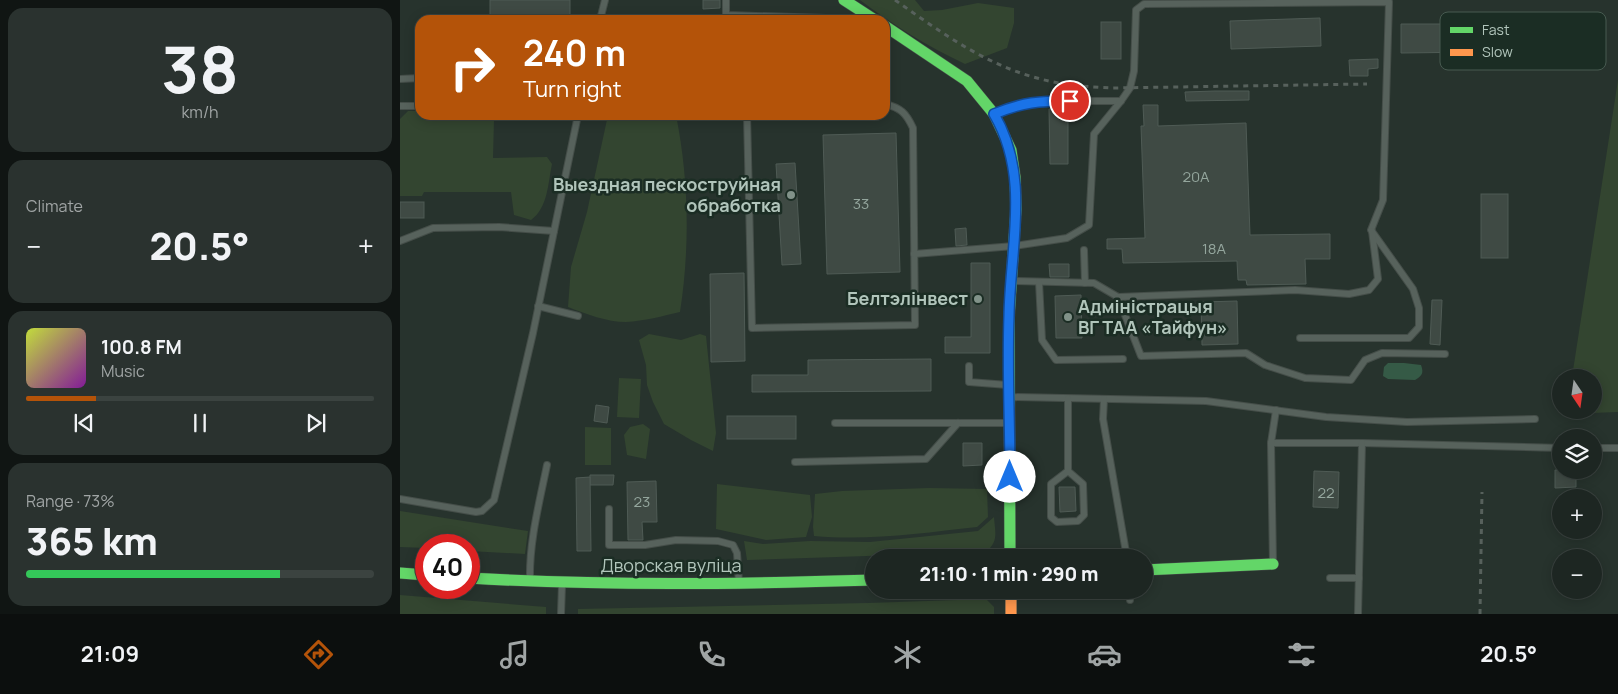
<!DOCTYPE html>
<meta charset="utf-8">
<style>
body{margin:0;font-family:Manrope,sans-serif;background:#2a322f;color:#f1f3f6;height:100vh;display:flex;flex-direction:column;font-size:19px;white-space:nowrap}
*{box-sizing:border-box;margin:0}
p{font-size:16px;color:#a0a5a5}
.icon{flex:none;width:28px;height:28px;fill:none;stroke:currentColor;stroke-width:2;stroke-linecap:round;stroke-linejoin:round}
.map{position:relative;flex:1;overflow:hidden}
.sheet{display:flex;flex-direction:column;gap:8px;padding:8px;background:#101513;width:400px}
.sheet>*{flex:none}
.top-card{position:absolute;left:15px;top:15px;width:475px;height:105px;border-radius:15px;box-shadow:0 2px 12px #0003,0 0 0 1px #3b4340;background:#b45309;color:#fff;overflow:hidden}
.needle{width:32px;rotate:167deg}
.tools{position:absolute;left:1152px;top:369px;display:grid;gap:10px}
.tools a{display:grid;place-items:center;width:50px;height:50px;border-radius:50%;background:#1d2622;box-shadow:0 2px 12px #0003,0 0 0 1px #3b4340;font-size:25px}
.speed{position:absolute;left:15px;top:534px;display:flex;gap:10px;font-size:25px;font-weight:700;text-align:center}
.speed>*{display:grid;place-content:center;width:65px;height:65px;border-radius:50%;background:#1d2622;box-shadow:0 2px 12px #0003,0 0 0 1px #3b4340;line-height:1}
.speed .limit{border:8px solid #d22;background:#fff;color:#111}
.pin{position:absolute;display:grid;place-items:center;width:42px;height:42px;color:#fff;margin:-21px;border:2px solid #fff;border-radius:50%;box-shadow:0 1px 5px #0007}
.me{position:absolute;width:55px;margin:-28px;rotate:0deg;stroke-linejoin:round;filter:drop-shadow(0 0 4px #0008)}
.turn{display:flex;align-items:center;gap:18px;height:105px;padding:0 25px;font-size:22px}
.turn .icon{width:65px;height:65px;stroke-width:2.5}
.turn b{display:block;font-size:35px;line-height:42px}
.big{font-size:38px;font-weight:800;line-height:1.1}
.sheet .card{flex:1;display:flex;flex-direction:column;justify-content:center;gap:8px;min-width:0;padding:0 18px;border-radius:15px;background:#2a322f}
.sheet .dial{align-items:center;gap:0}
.dial b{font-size:65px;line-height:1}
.song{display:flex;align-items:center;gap:15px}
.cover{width:60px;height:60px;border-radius:8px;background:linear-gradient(135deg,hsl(70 70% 55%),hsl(290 70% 35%))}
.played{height:5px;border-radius:2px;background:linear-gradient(90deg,#b45309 20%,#3b4340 20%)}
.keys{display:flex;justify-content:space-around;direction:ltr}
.heat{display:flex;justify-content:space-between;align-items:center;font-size:28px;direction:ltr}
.charge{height:8px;border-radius:4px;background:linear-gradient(90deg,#34c759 73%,#3b4340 0)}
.trip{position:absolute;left:465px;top:549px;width:288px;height:50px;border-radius:25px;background:#1d2622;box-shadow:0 2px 12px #0003,0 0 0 1px #3b4340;font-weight:800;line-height:50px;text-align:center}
.dock{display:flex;height:80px;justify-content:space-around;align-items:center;background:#0c0f0e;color:#a0a5a5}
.dock .icon{width:35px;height:35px}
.dock .active{color:#b45309}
.dock b{font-size:22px;color:#f1f3f6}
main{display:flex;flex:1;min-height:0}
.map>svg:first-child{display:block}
.green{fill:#334530}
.water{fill:#355a46}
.building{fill:#3f4a44;stroke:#4f5b55}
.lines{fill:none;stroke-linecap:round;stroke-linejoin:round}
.lane-casing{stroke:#454e49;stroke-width:8}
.fast-casing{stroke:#454e49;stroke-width:12}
.slow-casing{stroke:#454e49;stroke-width:12}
.lane{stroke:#57625c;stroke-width:6}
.fast{stroke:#63d668;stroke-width:11}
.slow{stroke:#ff974d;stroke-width:11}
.rail{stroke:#57615c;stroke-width:3;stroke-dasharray:5 5;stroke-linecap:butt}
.route-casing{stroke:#114b97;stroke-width:12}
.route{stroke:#1a73e8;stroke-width:9}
.poi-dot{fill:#819289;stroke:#1b2d24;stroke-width:2}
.labels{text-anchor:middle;stroke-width:5;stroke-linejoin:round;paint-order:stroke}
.number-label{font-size:15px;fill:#94a69d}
.poi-label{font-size:18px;font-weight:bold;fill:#b1c5bb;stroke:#1b2d24;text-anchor:end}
.street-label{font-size:18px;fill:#b1c5bb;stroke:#1b2d24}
.key{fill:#1b2d24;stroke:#485b51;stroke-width:1}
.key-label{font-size:14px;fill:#b1c5bb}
</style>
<main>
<section class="sheet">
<div class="card dial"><b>38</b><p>km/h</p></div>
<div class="card"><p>Climate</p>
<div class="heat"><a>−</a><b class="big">20.5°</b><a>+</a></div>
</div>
<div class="card">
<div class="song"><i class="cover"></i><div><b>100.8 FM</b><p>Music</p></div></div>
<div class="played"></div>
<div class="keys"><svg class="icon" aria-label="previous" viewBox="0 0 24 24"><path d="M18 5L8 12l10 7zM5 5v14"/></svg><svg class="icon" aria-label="pause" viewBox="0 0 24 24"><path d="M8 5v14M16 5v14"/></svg><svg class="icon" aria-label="next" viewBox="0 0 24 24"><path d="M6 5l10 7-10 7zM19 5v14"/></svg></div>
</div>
<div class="card"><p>Range · 73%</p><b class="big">365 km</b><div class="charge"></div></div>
</section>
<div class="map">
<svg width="1218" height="614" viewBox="0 0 1218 614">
<rect width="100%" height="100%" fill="#27332d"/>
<!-- green -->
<g class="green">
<path d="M460 0H515L524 11 542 10 578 3 614 8V23L607 48 565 64C527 46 493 25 460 0Z"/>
<path d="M1218 80V412L1166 414 1167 410H1194V378L1172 377Z"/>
<path d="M8 111H20V115H90L94 120 93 158 147 157 152 164C148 183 148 208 131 220L114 215 111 192H24L22 196H0V119Z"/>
<path d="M208 115H276C289 179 290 248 280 312 263 316 244 321 226 322 207 322 186 314 168 307L171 267 187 212Z"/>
<path d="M249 334 281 340 300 334 306 336 316 433 313 451 291 440 264 424 253 402 247 385 246 365 239 340Z"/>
<path d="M219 378 241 379 239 418 217 417Z"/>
<path d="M243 424 250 429 246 459 227 455 224 435 230 427Z"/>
<path d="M185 427 211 428V465H185Z"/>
<path d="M317 484 410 495 412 517 406 537 366 540 316 529Z"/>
<path d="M529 488 587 489 588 517 577 527C523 533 469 541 414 536L413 527 415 494 442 491Z"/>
<path d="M0 511 128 531 125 554 69 551V545H26V548L0 547Z"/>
<path d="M594 517C595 532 599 541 586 552L347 560 344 541 363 544 410 541 470 542 578 531Z"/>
<path d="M0 595 146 607V614H0Z"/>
<path d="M586 599 594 607V614H178V609L468 603Z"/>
</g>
<!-- water -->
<path class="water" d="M988 363H1004L1021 365C1024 373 1022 376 1015 380L988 379 983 376 984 367Z"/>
<!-- building -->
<g class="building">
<rect x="90" y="0" width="80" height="20"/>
<path d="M303 0H320V8L303 9Z"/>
<path d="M920 18 921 46 831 49 830 21Z"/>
<rect x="701" y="22" width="20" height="37"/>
<path d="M1001 24H1081V52L1001 53Z"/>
<path d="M978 59V68L968 69V76H950L949 60Z"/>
<path d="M815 91H849V100L786 101 785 92Z"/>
<path d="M743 105H758V126L846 123 850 235 930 234V259H905L906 284 847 285 846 280H838L837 261 723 263 722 249H707V239L745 238 741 126H744Z"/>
<path d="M649 109H668V164H650Z"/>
<path d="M496 133 500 272 427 274 423 135Z"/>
<path d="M395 163 401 264 382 265 376 164Z"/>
<rect x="1081" y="194" width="27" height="64"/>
<rect x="0" y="202" width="24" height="16"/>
<path d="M566 228 567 245 556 246 555 229Z"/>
<path d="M571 263H590V353H545V337H571Z"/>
<path d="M649 264H669V277H650Z"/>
<path d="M344 273 345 361 311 362 310 274Z"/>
<path d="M681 295 682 338H656L655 296Z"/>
<path d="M1032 300H1042L1040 345 1030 344Z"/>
<path d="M837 301 838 344 802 345 801 302Z"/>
<path d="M531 359V391L352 392V375H408V360Z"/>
<path d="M196 405 209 407 207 423 194 421Z"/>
<rect x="327" y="416" width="69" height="23"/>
<path d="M563 443H582V465L563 466Z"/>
<path d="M1155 470H1176V487L1155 488Z"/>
<path d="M914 471 939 472 938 508 913 507Z"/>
<path d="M190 475H214L213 485H190Z"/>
<path d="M190 477 191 551H177L176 478Z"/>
<path d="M256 481 257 522H242L243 540H228L227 482Z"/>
<path d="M659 487H675L676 511 660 512Z"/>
</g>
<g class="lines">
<defs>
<g id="lane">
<path d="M326 0V15L427 18 430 20"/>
<path d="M200 20 205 0"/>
<path d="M0 79 20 78"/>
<path d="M0 106H20"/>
<path d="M595 113 616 105 636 101H721"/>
<path d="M347 115 352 328 515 325 513 128C506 113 501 108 485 104"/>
<path d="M0 241 33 228 99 227 154 231"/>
<path d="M684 250 685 283"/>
<path d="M514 254 614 246 667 238 689 225 694 134 721 101 730 88 734 71 736 10 744 4 989 2 983 200 971 230 1013 289 1019 308V327L1009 338H900"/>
<path d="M611 281 694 283 718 297 895 290 949 294 969 290 978 279 972 231"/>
<path d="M639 282 642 340 656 360 723 359"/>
<path d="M718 297 741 356 846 353 865 365 905 378 951 380 965 360 982 353 1045 354"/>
<path d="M138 306 178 316"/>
<path d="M569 366V382L608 385"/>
<path d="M610 397 806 401 926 417 1007 422 1135 419"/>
<path d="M704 399 703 419 727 558"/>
<path d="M435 423H608"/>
<path d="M871 443H962L1161 448"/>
<path d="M1194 448H1218"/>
<path d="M395 462 526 459 558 423"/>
<path d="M668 471 651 484V517L657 522 678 521 684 515 683 484 668 471V399"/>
<path d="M0 499 76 512 82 511 94 500 133 333 178 115"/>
<path d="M209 509V545H245L276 540 318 541 333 545 337 553 339 583"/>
<path d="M873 563 871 443 876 410"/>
<path d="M930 578H959"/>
<path d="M130 581C129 542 139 504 147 465"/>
<path d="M730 590V600"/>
<path d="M161 614 162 585"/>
<path d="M958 614 962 443"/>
</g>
<g id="fast">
<path d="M444 0 475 20"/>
<path d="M485 26 567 81 594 114 611 150 615 177 616 209 609 318 610 558"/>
<path d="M744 570 873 564"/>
<path d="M0 573 26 575"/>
<path d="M69 578C204 586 339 584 474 580"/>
</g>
<path id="slow" d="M611 590V614"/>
</defs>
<!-- lane casing -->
<use href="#lane" class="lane-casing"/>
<!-- fast casing -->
<use href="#fast" class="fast-casing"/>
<!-- slow casing -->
<use href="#slow" class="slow-casing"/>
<!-- lane -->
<use href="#lane" class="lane"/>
<!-- fast -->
<use href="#fast" class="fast"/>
<!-- slow -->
<use href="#slow" class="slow"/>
<!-- rail -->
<g class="rail">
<path d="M495 0C539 31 584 64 637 78 661 85 688 87 713 88L967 84"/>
<path d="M1080 614 1082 492"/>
</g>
</g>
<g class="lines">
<defs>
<path id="route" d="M610 477C610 423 607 370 609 316 610 247 631 177 594 114 623 102 639 101 670 101"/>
</defs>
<!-- route casing -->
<use href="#route" class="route-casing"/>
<!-- route -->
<use href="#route" class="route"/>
</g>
<!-- markers -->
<g class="poi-dot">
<circle cx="391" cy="195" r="5"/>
<circle cx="578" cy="299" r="5"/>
<circle cx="668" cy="317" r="5"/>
</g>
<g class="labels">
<!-- number labels -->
<g class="number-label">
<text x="796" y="182">20А</text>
<text x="461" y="209">33</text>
<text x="814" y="254">18А</text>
<text x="926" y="498">22</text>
<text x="242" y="507">23</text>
</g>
<!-- poi labels -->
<g class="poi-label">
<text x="381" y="191">Выездная пескоструйная<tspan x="381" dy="21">обработка</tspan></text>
<text x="568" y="305">Белтэлінвест</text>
<text x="678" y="313" text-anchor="start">Адміністрацыя<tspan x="678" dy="21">ВГ ТАА «Тайфун»</tspan></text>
</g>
<!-- street labels -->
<g class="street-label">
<text x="271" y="572">Дворская вуліца</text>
</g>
</g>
<!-- legend -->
<rect x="1040" y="12" width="166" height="58" rx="8" class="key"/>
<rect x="1050" y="27" width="23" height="6" fill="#63d668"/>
<rect x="1050" y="49" width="23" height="7" fill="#ff974d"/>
<g class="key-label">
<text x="1082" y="35">Fast</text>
<text x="1082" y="57">Slow</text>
</g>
</svg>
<div class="tools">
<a><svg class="needle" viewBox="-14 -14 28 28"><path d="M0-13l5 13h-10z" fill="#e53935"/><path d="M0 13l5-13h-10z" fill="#a0a5a5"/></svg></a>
<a><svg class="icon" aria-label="layers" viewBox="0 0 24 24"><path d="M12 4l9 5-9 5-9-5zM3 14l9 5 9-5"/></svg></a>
<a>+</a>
<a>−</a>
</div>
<div class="speed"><div class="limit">40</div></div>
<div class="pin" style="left:670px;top:101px;background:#d93025"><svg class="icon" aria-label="arrive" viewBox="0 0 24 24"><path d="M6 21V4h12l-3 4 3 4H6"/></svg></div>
<svg class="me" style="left:610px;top:477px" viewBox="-20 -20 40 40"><circle r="19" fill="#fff"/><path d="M0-13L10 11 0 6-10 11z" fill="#1a73e8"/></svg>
<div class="trip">21:10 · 1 min · 290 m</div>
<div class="top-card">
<div class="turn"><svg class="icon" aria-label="right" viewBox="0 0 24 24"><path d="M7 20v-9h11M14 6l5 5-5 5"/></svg><div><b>240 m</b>Turn right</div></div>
</div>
</div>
</main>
<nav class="dock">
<b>21:09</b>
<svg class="icon active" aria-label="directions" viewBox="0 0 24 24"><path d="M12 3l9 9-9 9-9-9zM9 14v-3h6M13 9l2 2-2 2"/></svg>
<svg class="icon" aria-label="music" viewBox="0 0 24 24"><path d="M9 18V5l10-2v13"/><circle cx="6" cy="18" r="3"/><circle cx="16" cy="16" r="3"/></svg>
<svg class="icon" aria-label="phone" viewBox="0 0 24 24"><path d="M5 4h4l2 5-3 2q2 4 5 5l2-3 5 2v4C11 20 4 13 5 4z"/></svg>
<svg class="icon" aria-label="climate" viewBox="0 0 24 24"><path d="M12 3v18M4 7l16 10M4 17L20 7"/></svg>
<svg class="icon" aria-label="car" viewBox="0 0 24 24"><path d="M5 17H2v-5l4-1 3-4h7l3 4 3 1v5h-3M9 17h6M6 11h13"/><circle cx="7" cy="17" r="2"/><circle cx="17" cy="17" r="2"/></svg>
<svg class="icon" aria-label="filters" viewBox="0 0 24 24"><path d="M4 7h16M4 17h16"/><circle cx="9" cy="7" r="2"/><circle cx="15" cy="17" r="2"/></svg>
<b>20.5°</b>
</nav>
